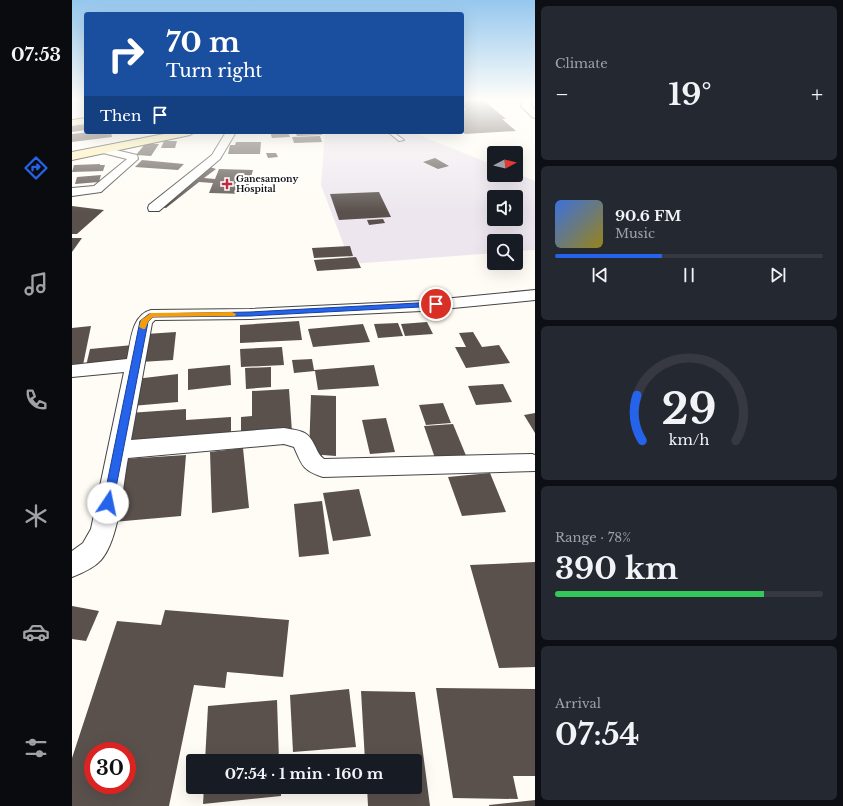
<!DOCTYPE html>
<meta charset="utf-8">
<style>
body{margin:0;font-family:"Libre Baskerville",serif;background:#242831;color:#f1f3f6;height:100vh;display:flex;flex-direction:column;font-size:15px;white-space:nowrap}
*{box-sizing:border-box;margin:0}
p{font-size:13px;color:#9ea1a6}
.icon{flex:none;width:22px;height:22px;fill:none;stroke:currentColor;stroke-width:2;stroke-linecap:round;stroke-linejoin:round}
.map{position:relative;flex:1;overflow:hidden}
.details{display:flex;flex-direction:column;gap:6px;padding:6px;background:#0d0f14;width:308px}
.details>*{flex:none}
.guide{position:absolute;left:12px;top:12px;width:380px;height:122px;border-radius:4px;box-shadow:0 4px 16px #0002;background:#1a4fa0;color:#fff;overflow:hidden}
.needle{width:26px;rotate:83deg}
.buttons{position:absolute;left:415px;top:146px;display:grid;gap:8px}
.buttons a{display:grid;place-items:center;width:36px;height:36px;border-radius:4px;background:#171b24;box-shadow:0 4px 16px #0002;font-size:20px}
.speed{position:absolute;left:12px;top:742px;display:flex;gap:8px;font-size:20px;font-weight:700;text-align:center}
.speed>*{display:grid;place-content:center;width:52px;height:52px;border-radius:50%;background:#171b24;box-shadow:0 4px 16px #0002;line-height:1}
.speed .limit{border:6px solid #d22;background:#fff;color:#111}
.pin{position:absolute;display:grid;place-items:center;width:34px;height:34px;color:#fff;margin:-17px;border:2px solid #fff;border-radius:50%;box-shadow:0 1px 4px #0007}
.me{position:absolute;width:44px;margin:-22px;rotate:11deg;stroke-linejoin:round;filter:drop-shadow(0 0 3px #0008)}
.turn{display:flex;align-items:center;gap:14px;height:84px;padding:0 16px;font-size:18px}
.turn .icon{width:52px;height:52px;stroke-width:2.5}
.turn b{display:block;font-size:28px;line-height:34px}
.then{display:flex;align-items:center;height:38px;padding:0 16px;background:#0003;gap:8px;font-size:15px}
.big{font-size:30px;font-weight:700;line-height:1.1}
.details .widget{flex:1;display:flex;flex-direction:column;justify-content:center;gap:6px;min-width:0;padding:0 14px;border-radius:6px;background:#242831}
.details .dial{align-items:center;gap:0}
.dial svg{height:104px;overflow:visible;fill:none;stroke:#363941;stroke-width:7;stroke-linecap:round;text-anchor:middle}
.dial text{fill:#f1f3f6;stroke:none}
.song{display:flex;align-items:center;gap:12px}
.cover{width:48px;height:48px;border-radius:6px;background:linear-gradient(135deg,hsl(220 70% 55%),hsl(50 70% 35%))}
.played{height:4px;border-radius:2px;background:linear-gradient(90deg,#2563eb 40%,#363941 40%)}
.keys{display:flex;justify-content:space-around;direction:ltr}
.heat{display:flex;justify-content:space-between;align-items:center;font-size:22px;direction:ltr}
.charge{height:6px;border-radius:3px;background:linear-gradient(90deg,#34c759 78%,#363941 0)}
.trip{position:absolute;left:114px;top:754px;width:236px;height:40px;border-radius:4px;background:#171b24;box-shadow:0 4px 16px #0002;font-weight:700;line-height:40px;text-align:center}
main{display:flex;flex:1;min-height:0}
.tabs{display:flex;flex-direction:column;width:72px;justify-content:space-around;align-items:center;background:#090b0e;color:#9ea1a6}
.tabs .icon{width:28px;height:28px}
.tabs .selected{color:#2563eb}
.tabs b{font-size:18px;color:#f1f3f6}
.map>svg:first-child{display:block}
.industrial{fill:#ede6ef;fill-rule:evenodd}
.building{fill:#5a514d;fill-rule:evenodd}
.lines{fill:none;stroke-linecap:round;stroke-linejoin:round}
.lane-casing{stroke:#444;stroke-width:2}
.street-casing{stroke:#444;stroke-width:2}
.secondary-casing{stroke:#333;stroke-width:2}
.lane{fill:#fff;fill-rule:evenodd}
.street{fill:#fff;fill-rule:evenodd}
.secondary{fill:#fdefb1;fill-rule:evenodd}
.route{fill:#2563eb;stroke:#184099}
.slow{fill:#f59e0b}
.poi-dot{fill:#c1293d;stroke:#fff;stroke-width:1.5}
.labels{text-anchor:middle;stroke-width:4;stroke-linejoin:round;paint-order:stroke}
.far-poi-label{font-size:9px;font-weight:bold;fill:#111;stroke:#fff;text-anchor:start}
</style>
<main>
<nav class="tabs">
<b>07:53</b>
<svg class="icon selected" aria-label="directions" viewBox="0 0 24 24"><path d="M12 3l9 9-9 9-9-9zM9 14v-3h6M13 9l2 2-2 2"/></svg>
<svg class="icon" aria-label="music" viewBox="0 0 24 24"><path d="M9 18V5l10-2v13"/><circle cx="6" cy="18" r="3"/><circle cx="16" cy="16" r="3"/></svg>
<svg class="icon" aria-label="phone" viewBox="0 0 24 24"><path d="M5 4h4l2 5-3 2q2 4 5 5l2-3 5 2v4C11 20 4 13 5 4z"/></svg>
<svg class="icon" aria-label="climate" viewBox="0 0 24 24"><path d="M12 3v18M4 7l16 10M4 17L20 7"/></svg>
<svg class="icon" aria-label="car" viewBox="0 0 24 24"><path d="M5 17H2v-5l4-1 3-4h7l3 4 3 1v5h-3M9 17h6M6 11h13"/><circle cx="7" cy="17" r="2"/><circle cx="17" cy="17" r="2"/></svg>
<svg class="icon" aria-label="filters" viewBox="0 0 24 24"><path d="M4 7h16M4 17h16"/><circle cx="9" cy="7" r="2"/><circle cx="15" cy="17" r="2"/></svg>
</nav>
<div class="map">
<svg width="463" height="806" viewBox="0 0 463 806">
<rect width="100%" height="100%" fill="#fffcf5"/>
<!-- industrial -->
<path class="industrial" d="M253 132H339L422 165V175H444V173L463 181V250L444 251V241H422V253L279 264 249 185ZM422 197H444V219H422Z"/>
<!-- building -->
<g class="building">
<path d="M390 99H410L434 119H430L444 131 393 134 390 131V110H394L390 106Z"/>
<path d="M14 125V130L0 132V127Z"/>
<path d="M18 132H39L40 137 0 142V134Z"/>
<path d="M198 132H216L218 137 200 138Z"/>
<path d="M223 132H249L250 135 225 136Z"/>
<path d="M248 136 250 142 222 143 220 137Z"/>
<path d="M92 141H105L103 148H89Z"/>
<path d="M164 142H189L188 154H156L158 145H163Z"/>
<path d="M73 144H87L79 156 64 155Z"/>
<path d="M194 153H204L206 157 196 158Z"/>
<path d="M363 158 377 166 366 169 351 162Z"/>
<path d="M70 160 112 164 106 170 63 167Z"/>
<path d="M28 164V165H33L31 171 0 172 2 165Z"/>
<path d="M138 167 144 169 132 178 143 179 147 169 181 170 174 194 137 193 141 183 127 182 94 208 88 207Z"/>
<path d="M29 175 27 182 3 184 5 177Z"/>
<path d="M307 192 319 217 267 220 258 194Z"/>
<path d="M0 206 32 210 5 234H0Z"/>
<path d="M311 219 313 223 297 225 295 220Z"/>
<path d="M0 238H10L0 252Z"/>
<path d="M278 246 281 256 242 258 240 248Z"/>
<path d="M284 257 289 268 245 271 242 260Z"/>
<path d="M227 321 230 340 168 343V325Z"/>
<path d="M355 322 361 334 333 336 329 324Z"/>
<path d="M326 323 331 336 306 338 302 324Z"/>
<path d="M291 324 298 342 241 347 236 329Z"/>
<path d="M19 326 11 365 0 366V328Z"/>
<path d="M104 332 101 360 69 362 74 334Z"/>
<path d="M401 332 410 347 427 345 438 363 394 368 383 347H394L387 333Z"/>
<path d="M61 345 59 361 14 366 18 349Z"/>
<path d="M210 347 212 365 169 367 168 349Z"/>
<path d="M240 359 242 370 302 365 307 386 246 390 243 371 222 373 220 360Z"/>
<path d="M158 365 159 385 116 390V369Z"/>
<path d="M199 367V387L174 389 173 368Z"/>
<path d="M106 374V402L60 406 63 379Z"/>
<path d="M431 384 440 402 404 405 396 386Z"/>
<path d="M217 389 220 432 169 435V417L180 416V391Z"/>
<path d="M239 395 264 396V456L237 454Z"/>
<path d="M371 403 379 423 354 425 347 405Z"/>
<path d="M114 409V420L159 417V435L52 443 57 413Z"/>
<path d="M463 413V433L452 415Z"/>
<path d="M314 418 323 452 298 454 290 420Z"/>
<path d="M381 424 395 458 364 461 352 426Z"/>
<path d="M171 448 177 508 140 513 138 452Z"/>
<path d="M114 455 109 516 41 522 52 459Z"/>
<path d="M418 473 434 512 390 516 376 477Z"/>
<path d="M287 489 299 536 261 541 251 493Z"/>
<path d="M250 501 257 554 227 557 222 504Z"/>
<path d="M463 562V667L427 668 398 565Z"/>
<path d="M0 606 27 611 14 641 0 639Z"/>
<path d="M93 610 217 620 211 677 155 672 153 688 122 685 97 806H0V758L45 621 89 625ZM21 751H55V785H21Z"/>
<path d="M364 688 463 689V776H441L446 799 381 798Z"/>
<path d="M277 689 284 747 221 752 218 695Z"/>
<path d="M289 691 343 692 358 806H296L295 787H343V761H293Z"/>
<path d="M205 700 207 761H133L136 706Z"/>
<path d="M132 787H209V796L131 804Z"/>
<path d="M463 800V806H417V805Z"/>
</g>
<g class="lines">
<defs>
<path id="lane" d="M316 132H321L332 140 327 141Z"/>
<g id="street">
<path d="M451 99H459V105L463 110V118L460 117 449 106Z"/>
<path d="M154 132H164L148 159 87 211H77L76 208 77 205 140 155Z"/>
<path d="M31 147 65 155 66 159 29 192 0 196V188L22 186 55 159 27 152 26 150 27 148Z"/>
<path d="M463 290V300L350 311 178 319 83 320 80 323 59 440 212 428C228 431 236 430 243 446 246 452 247 455 252 459L460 454 463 455V471L251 477C230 470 230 465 222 447L212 444 56 458C51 484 47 540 29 560 22 568 10 573 0 577V551L11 543 19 529 52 372 0 377V365L55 359C59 342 59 315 79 310L178 309 350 301Z"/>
</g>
<g id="secondary">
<path d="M14 118V124L0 126V120Z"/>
<path d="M102 132H123L118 135 0 160V152Z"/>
</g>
</defs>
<!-- lane casing -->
<use href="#lane" class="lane-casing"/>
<!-- street casing -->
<use href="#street" class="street-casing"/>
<!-- secondary casing -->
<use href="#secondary" class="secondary-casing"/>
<!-- lane -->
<use href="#lane" class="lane"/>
<!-- street -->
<use href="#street" class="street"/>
<!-- secondary -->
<use href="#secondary" class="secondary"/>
</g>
<!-- sky -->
<linearGradient id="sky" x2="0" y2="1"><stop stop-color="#95c7ee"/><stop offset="0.47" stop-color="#fffefa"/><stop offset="1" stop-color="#fffefa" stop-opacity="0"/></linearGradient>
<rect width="463" height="212" fill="url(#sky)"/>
<!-- route -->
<path class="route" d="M364 302 368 304 367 306 178 316 81 317 76 322 41 503 40 506 36 507 32 506 31 503 68 321 77 314 178 312Z"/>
<!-- slow -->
<path class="slow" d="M160 312 164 314 163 316 81 317 76 322 73 329H71L67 327 69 320 79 313Z"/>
<!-- markers -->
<path class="poi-dot" d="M153 178h4v4h4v4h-4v4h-4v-4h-4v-4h4z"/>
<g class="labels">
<!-- far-poi labels -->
<g class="far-poi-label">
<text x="164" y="182">Ganesamony<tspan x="164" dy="10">Hospital</tspan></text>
</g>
</g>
</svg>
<div class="buttons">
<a><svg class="needle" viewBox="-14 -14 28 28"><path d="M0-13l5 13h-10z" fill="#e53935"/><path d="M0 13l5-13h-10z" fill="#9ea1a6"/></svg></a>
<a><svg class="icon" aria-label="sound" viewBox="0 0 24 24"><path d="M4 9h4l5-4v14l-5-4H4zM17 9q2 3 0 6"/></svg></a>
<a><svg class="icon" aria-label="search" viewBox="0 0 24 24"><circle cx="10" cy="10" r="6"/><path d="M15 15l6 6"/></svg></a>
</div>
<div class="speed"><div class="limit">30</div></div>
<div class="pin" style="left:364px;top:304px;background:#d93025"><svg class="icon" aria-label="arrive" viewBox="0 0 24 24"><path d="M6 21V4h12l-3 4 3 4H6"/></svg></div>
<svg class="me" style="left:36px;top:503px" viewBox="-20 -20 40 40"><circle r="19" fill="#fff"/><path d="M0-13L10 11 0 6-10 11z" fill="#2563eb"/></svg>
<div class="trip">07:54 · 1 min · 160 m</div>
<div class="guide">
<div class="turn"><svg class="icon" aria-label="right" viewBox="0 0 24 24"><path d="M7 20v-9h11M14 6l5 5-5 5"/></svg><div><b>70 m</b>Turn right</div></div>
<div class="then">Then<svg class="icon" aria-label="arrive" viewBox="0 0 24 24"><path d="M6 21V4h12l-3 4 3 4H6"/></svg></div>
</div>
</div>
<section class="details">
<div class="widget"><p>Climate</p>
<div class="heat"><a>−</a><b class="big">19°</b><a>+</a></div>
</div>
<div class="widget">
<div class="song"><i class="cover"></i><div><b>90.6 FM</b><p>Music</p></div></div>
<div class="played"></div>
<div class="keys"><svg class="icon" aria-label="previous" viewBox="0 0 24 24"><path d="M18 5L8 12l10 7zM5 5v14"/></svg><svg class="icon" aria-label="pause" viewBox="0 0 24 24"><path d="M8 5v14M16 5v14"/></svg><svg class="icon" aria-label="next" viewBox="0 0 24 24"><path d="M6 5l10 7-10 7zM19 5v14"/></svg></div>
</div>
<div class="widget dial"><svg viewBox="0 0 100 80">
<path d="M14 69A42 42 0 1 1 86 69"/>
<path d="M14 69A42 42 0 0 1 10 34" stroke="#2563eb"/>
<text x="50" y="56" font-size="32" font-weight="700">29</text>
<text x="50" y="72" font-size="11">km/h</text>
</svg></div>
<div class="widget"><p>Range · 78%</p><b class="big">390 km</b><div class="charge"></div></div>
<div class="widget"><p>Arrival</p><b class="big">07:54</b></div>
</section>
</main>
